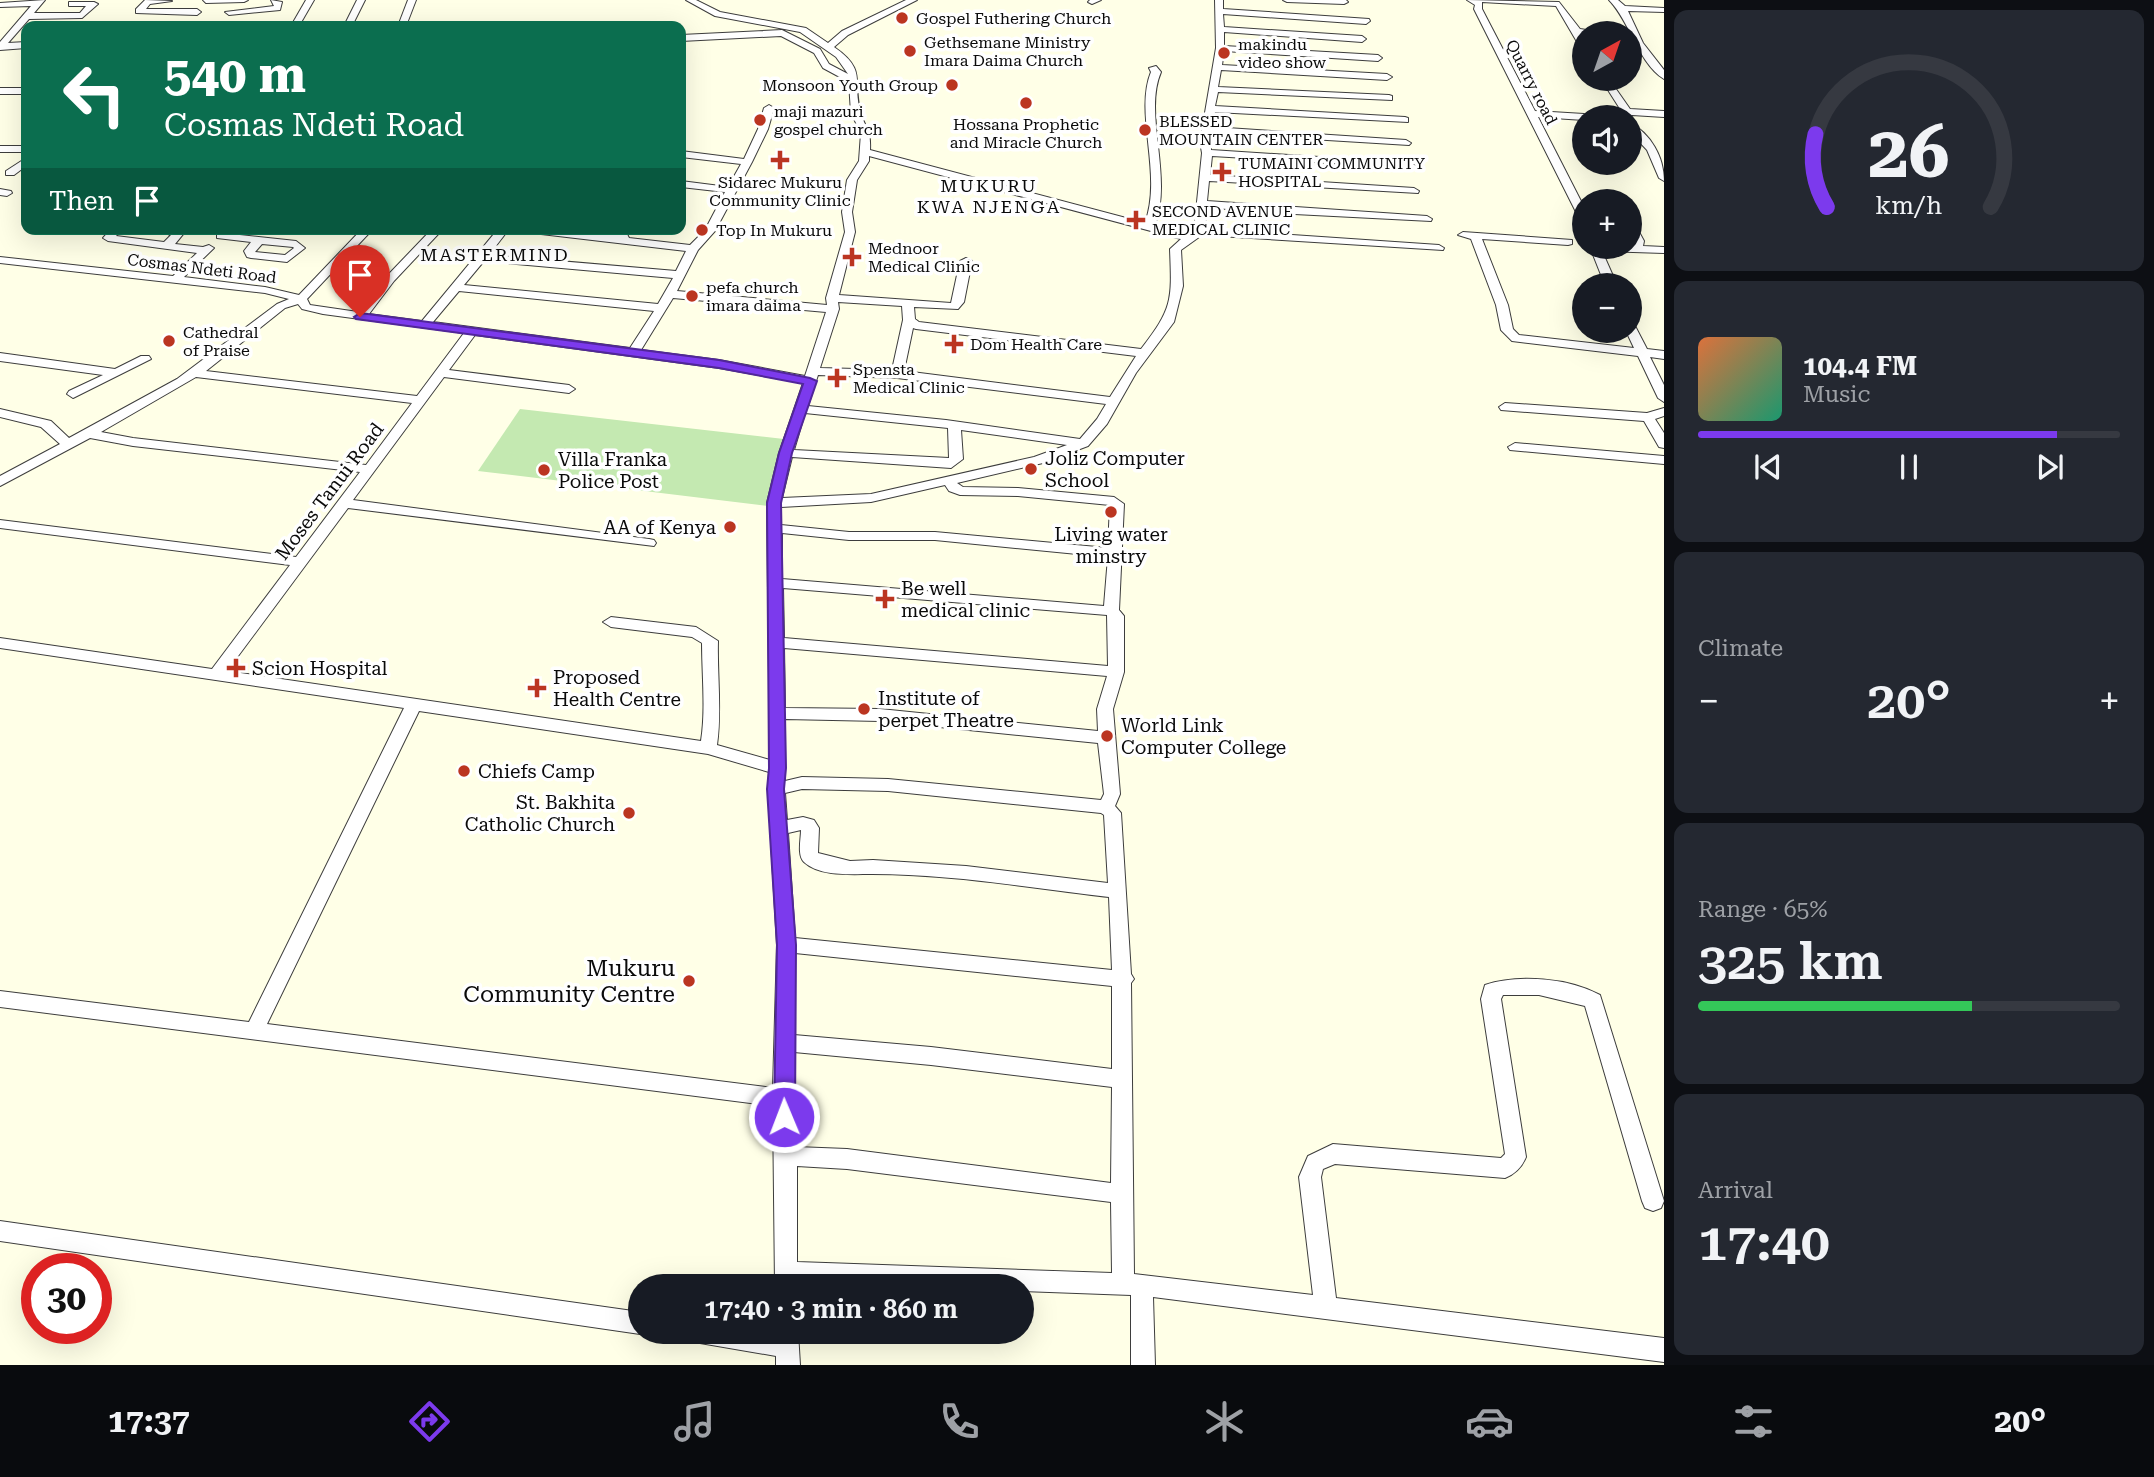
<!DOCTYPE html>
<meta charset="utf-8">
<style>
body{margin:0;font-family:"Roboto Serif",serif;background:#242831;color:#f1f3f6;height:100vh;display:flex;flex-direction:column;font-size:26px;white-space:nowrap}
*{box-sizing:border-box;margin:0}
p{font-size:23px;color:#9ea1a6}
.icon{flex:none;width:38px;height:38px;fill:none;stroke:currentColor;stroke-width:2;stroke-linecap:round;stroke-linejoin:round}
.map{position:relative;flex:1;overflow:hidden}
.drawer{display:flex;flex-direction:column;gap:10px;padding:10px;background:#0d0f14;width:490px}
.drawer>*{flex:none}
.top-card{position:absolute;left:21px;top:21px;width:665px;height:214px;border-radius:14px;box-shadow:0 7px 28px #0002;background:#0b6e4f;color:#fff;overflow:hidden}
.needle{width:46px;rotate:40deg}
.buttons{position:absolute;left:1572px;top:21px;display:grid;gap:14px}
.buttons a{display:grid;place-items:center;width:70px;height:70px;border-radius:50%;background:#171b24;box-shadow:0 7px 28px #0002;font-size:35px}
.speed{position:absolute;left:21px;top:1253px;display:flex;gap:14px;font-size:35px;font-weight:700;text-align:center}
.speed>*{display:grid;place-content:center;width:91px;height:91px;border-radius:50%;background:#171b24;box-shadow:0 7px 28px #0002;line-height:1}
.speed .limit{border:10px solid #d22;background:#fff;color:#111}
.pin{position:absolute;display:grid;place-items:center;width:60px;height:60px;color:#fff;margin:-72px -30px;border-radius:50% 50% 50% 0;rotate:-45deg;box-shadow:0 0 7px #0007}
.pin .icon{rotate:45deg}
.me{position:absolute;width:77px;margin:-38px;rotate:359deg;stroke-linejoin:round;filter:drop-shadow(0 0 5px #0008)}
.turn{display:flex;align-items:center;gap:24px;height:147px;padding:0 28px;font-size:32px}
.turn .icon{width:91px;height:91px;stroke-width:2.5}
.turn b{display:block;font-size:49px;line-height:60px}
.then{display:flex;align-items:center;height:66px;padding:0 28px;background:#0003;gap:14px;font-size:26px}
.big{font-size:52px;font-weight:600;line-height:1.1}
.drawer .card{flex:1;display:flex;flex-direction:column;justify-content:center;gap:10px;min-width:0;padding:0 24px;border-radius:14px;background:#242831}
.drawer .dial{align-items:center;gap:0}
.dial svg{height:182px;overflow:visible;fill:none;stroke:#363941;stroke-width:7;stroke-linecap:round;text-anchor:middle}
.dial text{fill:#f1f3f6;stroke:none}
.song{display:flex;align-items:center;gap:21px}
.cover{width:84px;height:84px;border-radius:10px;background:linear-gradient(135deg,hsl(20 70% 55%),hsl(160 70% 35%))}
.played{height:7px;border-radius:4px;background:linear-gradient(90deg,#7c3aed 85%,#363941 85%)}
.keys{display:flex;justify-content:space-around;direction:ltr}
.heat{display:flex;justify-content:space-between;align-items:center;font-size:38px;direction:ltr}
.charge{height:10px;border-radius:5px;background:linear-gradient(90deg,#34c759 65%,#363941 0)}
.trip{position:absolute;left:628px;top:1274px;width:406px;height:70px;border-radius:35px;background:#171b24;box-shadow:0 7px 28px #0002;font-weight:600;line-height:70px;text-align:center}
.tabs{display:flex;height:112px;justify-content:space-around;align-items:center;background:#090b0e;color:#9ea1a6}
.tabs .icon{width:49px;height:49px}
.tabs .selected{color:#7c3aed}
.tabs b{font-size:32px;color:#f1f3f6}
main{display:flex;flex:1;min-height:0}
.map>svg:first-child{display:block}
.green{fill:#c4e9b1}
.lines{fill:none;stroke-linecap:round;stroke-linejoin:round}
.street-casing{stroke:#3d3d3d;stroke-width:2}
.street{fill:#fff;fill-rule:evenodd}
.route{fill:#7c3aed;stroke:#51269a;stroke-width:2}
.poi-dot{fill:#bb3521;stroke:#fff;stroke-width:2.5}
.labels{text-anchor:middle;stroke-width:7;stroke-linejoin:round;paint-order:stroke}
.far-poi-label{font-size:16px;fill:#0a0a0a;stroke:#fff;text-anchor:start}
.far-street-label{font-size:16px;fill:#0a0a0a;stroke:#fff}
.far-neighbourhood-label{font-size:18px;letter-spacing:2px;fill:#0a0a0a;stroke:#fff}
.poi-label{font-size:19px;fill:#0a0a0a;stroke:#fff;text-anchor:start}
.street-label{font-size:19px;fill:#0a0a0a;stroke:#fff}
.near-poi-label{font-size:23px;fill:#0a0a0a;stroke:#fff;text-anchor:end}
</style>
<main>
<div class="map">
<svg width="1664" height="1365" viewBox="0 0 1664 1365">
<rect width="100%" height="100%" fill="#ffffe7"/>
<!-- green -->
<path class="green" d="M520 409 784 439 768 506 478 471Z"/>
<g class="lines">
<defs>
<g id="street">
<path d="M45 0 34 13H80L86 6H69V2H94L98 4 82 18 29 19 8 43 26 42V48L0 50V42L31 6 0 7V3Z"/>
<path d="M145 0 172 1 150 4 146 9H197L201 12 197 15 136 13V9Z"/>
<path d="M203 0H248L244 2 206 3Z"/>
<path d="M271 0 282 2 280 10 229 15 225 12 274 6Z"/>
<path d="M306 0H314L299 26H291Z"/>
<path d="M357 0H365L352 26H344Z"/>
<path d="M408 0H416L406 26H398Z"/>
<path d="M686 0H696L720 12 806 28 828 43 842 31 906 0H917L848 35 834 47C869 71 851 82 861 113 866 131 871 129 870 150L1145 223C1163 174 1134 114 1151 72L1149 68 1156 66 1161 72C1143 114 1173 175 1155 226L1189 235 1194 231 1202 153 1200 142 1216 48 1215 0H1223V9L1369 19 1370 21 1366 24 1223 14 1224 27 1362 36 1366 39 1362 42 1224 32V46L1378 55 1382 58 1378 61 1224 51 1222 65 1387 74 1392 77 1387 80 1221 70 1218 87 1389 95 1392 96V100L1218 92 1215 106 1405 117 1408 118V122L1215 112 1212 127 1406 140 1411 143 1409 145 1211 133V150L1411 163 1416 166 1415 168 1212 156 1210 175 1414 188 1419 191 1418 193 1209 181 1207 201 1427 216 1432 219 1431 221 1257 212 1207 207 1205 229 1439 245 1444 248 1443 250 1202 235 1181 250 1183 286 1174 322 1136 373 1107 424 1088 446 1043 463 957 483 963 487 1018 488 1114 497 1124 504 1119 610 1124 616V672L1113 709 1120 794 1115 806 1121 813 1131 974 1134 979 1131 983 1134 1274 1313 1295 1299 1177 1308 1156 1333 1144 1501 1158 1505 1154 1481 999 1485 985C1518 974 1569 978 1600 995L1664 1201 1661 1208 1653 1211 1645 1208 1642 1201 1585 1006 1539 995H1503L1501 999 1526 1157C1522 1167 1515 1174 1505 1178L1335 1164 1323 1169 1321 1177 1336 1298 1664 1338V1362L1153 1297 1155 1365H1131V1295L1022 1291V1286L797 1283V1286H775L773 1106 0 1007V991L249 1022 404 708 0 648V638L212 669 290 565 0 528V520L296 557 360 472 133 446 90 438 0 486V476L60 444 41 427 0 417V409L51 421 69 438 177 379 277 304 289 299 265 293 0 263V257L173 276 197 253 108 241 103 238 111 229H122L116 236 164 242 171 235 153 229H176L184 233 175 244 203 247 209 245 214 248 184 277 265 287 299 295 362 229H373L307 299 310 305 358 312 386 277 432 229H443L394 281 369 314 422 321 498 229H509L489 255 676 271 686 251 524 232 519 229H558L616 235 622 231 626 232 629 238 690 245 705 230 725 192 681 187V181L728 187 741 164 681 157V151L744 159 758 129 764 108 769 105 774 108 768 129 752 162 715 231 698 250 677 291 827 305 826 298 845 232 842 212 847 180 859 161 861 133 851 113 849 82 823 68 814 53 781 36 681 41V35L782 30 820 49 829 64 848 74 836 57 800 32 715 16ZM869 156 1181 239 1170 249C1172 300 1173 308 1141 349L919 322 915 319 914 307 958 309 964 302 972 261 966 258 960 261 951 303 839 295 855 232 852 212 857 180 869 161ZM484 261 673 278 658 304 464 285ZM459 291 654 311 630 348 433 322ZM673 298 826 312 805 376 719 360 641 350ZM838 302 902 306 903 320 892 370 820 368 839 309ZM298 304 302 309 323 314 464 333 417 396 206 371 285 308ZM913 328 916 329 1136 356 1110 397 904 371ZM475 335 719 368 803 383 779 453 767 503 770 760 717 745C722 711 717 675 718 641L696 627 611 617 603 622 611 627 692 637 702 643C702 675 706 710 701 741L227 671 348 508 654 546 656 543 654 540 649 539 353 500 444 377 569 393 575 389 569 385 449 370ZM818 375 897 378 1106 404 1097 419 1080 439 946 420 808 406ZM196 377 412 403 366 465 133 438 101 432ZM805 413 948 428 949 458 794 450ZM961 430 1067 445 1034 457 871 494 782 498 792 457 951 468 963 459ZM945 485 949 491 960 495 1018 496 1110 505 1108 548 935 532H849L781 525V507L871 502ZM782 533 849 540H935L1108 557 1104 606 782 579ZM783 588 1107 615 1108 666 784 638ZM784 648 1107 676 1097 709 1098 731 880 709 785 708ZM419 711 708 754 769 772 768 789 777 945 773 1088 267 1024ZM785 719 880 721 1098 743 1104 794 1101 800 888 779 802 777 785 781ZM802 789 888 791 1101 813 1104 815 1108 883 966 866 873 860 850 861 818 853 819 828 814 820 803 817 787 820 785 793ZM801 830C801 839 797 855 804 862 820 877 852 874 872 874 951 874 1031 888 1109 897L1112 970 795 938 788 833ZM795 953 1112 986V1069L931 1047 794 1035ZM794 1052 931 1065 1112 1087 1111 1183 847 1149 796 1147ZM797 1166 847 1169 1111 1202 1112 1273 797 1262Z"/>
<path d="M1090 0H1101L1092 4 1088 2Z"/>
<path d="M1283 0H1346L1348 2 1344 4 1287 2Z"/>
<path d="M1467 0 1559 2 1580 29 1606 33 1580 34 1584 40V50L1580 47 1556 6 1482 2V9L1535 111 1584 114 1589 117H1584V120L1538 117 1584 207V221L1579 218 1474 9 1475 5Z"/>
<path d="M1609 0H1618L1625 6 1664 8V12L1628 11 1643 43 1664 70V79C1638 63 1630 21 1609 0Z"/>
<path d="M1601 79H1609L1630 109 1664 111V117L1632 115 1629 119 1622 117V112Z"/>
<rect x="0" y="88" width="26" height="6"/>
<path d="M1629 122C1651 134 1664 157 1664 181L1659 178 1647 150 1629 131Z"/>
<rect x="0" y="146" width="26" height="6"/>
<path d="M26 158V166L14 175H6V171Z"/>
<path d="M0 189 11 191 12 193 7 196 0 195Z"/>
<path d="M1629 220 1633 221 1644 241 1643 246 1664 247V253L1602 251 1617 285H1605L1590 247H1629L1634 241 1629 233Z"/>
<path d="M1463 232 1572 240V244L1568 245 1482 239 1508 305 1513 329 1519 335 1634 348 1626 331H1629V322H1633L1647 349 1664 351V359L1650 357 1664 385V402L1658 398 1638 356 1512 341 1501 330 1496 305 1471 239 1458 235Z"/>
<path d="M221 233 296 241 305 248 287 262 251 258 247 257 244 251 251 242 217 238V234ZM262 244 293 247 294 248 285 255 255 252Z"/>
<path d="M0 353 115 369 141 356H149L151 359 73 398 67 394 69 391 103 375 0 361Z"/>
<path d="M1505 403 1647 413 1664 408V416L1655 419 1664 433V448L1659 447 1644 421 1501 410 1499 407Z"/>
<path d="M1515 443 1664 456V464L1510 450 1508 447Z"/>
<path d="M0 1221 640 1312V1332H646L640 1334 0 1241Z"/>
<path d="M689 1332H798L800 1365H776V1356L700 1343 692 1340Z"/>
</g>
</defs>
<!-- street casing -->
<use href="#street" class="street-casing"/>
<!-- street -->
<use href="#street" class="street"/>
</g>
<!-- route -->
<path class="route" d="M360 313 719 360 810 378 817 381 792 453 781 503 786 768 784 789 796 945 795 1117 792 1124 784 1126 777 1124 774 1117 777 945 767 789 769 768 767 503 779 453 803 384 719 368 356 319 354 317Z"/>
<!-- markers -->
<g class="poi-dot">
<circle cx="902" cy="18" r="7"/>
<circle cx="910" cy="51" r="7"/>
<circle cx="1224" cy="53" r="7"/>
<circle cx="952" cy="85" r="7"/>
<circle cx="1026" cy="103" r="7"/>
<circle cx="760" cy="120" r="7"/>
<circle cx="1145" cy="130" r="7"/>
<path d="M776.5 149.5h7v7h7v7h-7v7h-7v-7h-7v-7h7z"/>
<path d="M1218.5 161.5h7v7h7v7h-7v7h-7v-7h-7v-7h7z"/>
<path d="M1132.5 209.5h7v7h7v7h-7v7h-7v-7h-7v-7h7z"/>
<circle cx="702" cy="230" r="7"/>
<path d="M848.5 246.5h7v7h7v7h-7v7h-7v-7h-7v-7h7z"/>
<circle cx="692" cy="296" r="7"/>
<circle cx="169" cy="341" r="7"/>
<path d="M950.5 333.5h7v7h7v7h-7v7h-7v-7h-7v-7h7z"/>
<path d="M833.5 367.5h7v7h7v7h-7v7h-7v-7h-7v-7h7z"/>
<circle cx="1031" cy="469" r="7"/>
<circle cx="544" cy="470" r="7"/>
<circle cx="1111" cy="512" r="7"/>
<circle cx="730" cy="527" r="7"/>
<path d="M881.5 588.5h7v7h7v7h-7v7h-7v-7h-7v-7h7z"/>
<path d="M232.5 657.5h7v7h7v7h-7v7h-7v-7h-7v-7h7z"/>
<path d="M533.5 677.5h7v7h7v7h-7v7h-7v-7h-7v-7h7z"/>
<circle cx="864" cy="709" r="7"/>
<circle cx="1107" cy="736" r="7"/>
<circle cx="464" cy="771" r="7"/>
<circle cx="629" cy="813" r="7"/>
<circle cx="689" cy="981" r="7"/>
</g>
<g class="labels">
<!-- far-poi labels -->
<g class="far-poi-label">
<text x="916" y="24">Gospel Futhering Church</text>
<text x="924" y="48">Gethsemane Ministry<tspan x="924" dy="18">Imara Daima Church</tspan></text>
<text x="1238" y="50">makindu<tspan x="1238" dy="18">video show</tspan></text>
<text x="938" y="91" text-anchor="end">Monsoon Youth Group</text>
<text x="774" y="117">maji mazuri<tspan x="774" dy="18">gospel church</tspan></text>
<text x="1159" y="127">BLESSED<tspan x="1159" dy="18">MOUNTAIN CENTER</tspan></text>
<text x="1026" y="130" text-anchor="middle">Hossana Prophetic<tspan x="1026" dy="18">and Miracle Church</tspan></text>
<text x="1238" y="169">TUMAINI COMMUNITY<tspan x="1238" dy="18">HOSPITAL</tspan></text>
<text x="780" y="188" text-anchor="middle">Sidarec Mukuru<tspan x="780" dy="18">Community Clinic</tspan></text>
<text x="1152" y="217">SECOND AVENUE<tspan x="1152" dy="18">MEDICAL CLINIC</tspan></text>
<text x="716" y="236">Top In Mukuru</text>
<text x="868" y="254">Mednoor<tspan x="868" dy="18">Medical Clinic</tspan></text>
<text x="706" y="293">pefa church<tspan x="706" dy="18">imara daima</tspan></text>
<text x="183" y="338">Cathedral<tspan x="183" dy="18">of Praise</tspan></text>
<text x="970" y="350">Dom Health Care</text>
<text x="853" y="375">Spensta<tspan x="853" dy="18">Medical Clinic</tspan></text>
</g>
<!-- far-street labels -->
<g class="far-street-label">
<text transform="translate(1532 82) rotate(63)" y="6">Quarry road</text>
<text transform="translate(202 268) rotate(7)" y="6">Cosmas Ndeti Road</text>
</g>
<!-- far-neighbourhood labels -->
<g class="far-neighbourhood-label">
<text x="989" y="192">MUKURU<tspan x="989" dy="21">KWA NJENGA</tspan></text>
<text x="495" y="261">MASTERMIND</text>
</g>
<!-- poi labels -->
<g class="poi-label">
<text x="1045" y="465">Joliz Computer<tspan x="1045" dy="22">School</tspan></text>
<text x="558" y="466">Villa Franka<tspan x="558" dy="22">Police Post</tspan></text>
<text x="716" y="534" text-anchor="end">AA of Kenya</text>
<text x="1111" y="541" text-anchor="middle">Living water<tspan x="1111" dy="22">minstry</tspan></text>
<text x="901" y="595">Be well<tspan x="901" dy="22">medical clinic</tspan></text>
<text x="252" y="675">Scion Hospital</text>
<text x="553" y="684">Proposed<tspan x="553" dy="22">Health Centre</tspan></text>
<text x="878" y="705">Institute of<tspan x="878" dy="22">perpet Theatre</tspan></text>
<text x="1121" y="732">World Link<tspan x="1121" dy="22">Computer College</tspan></text>
<text x="478" y="778">Chiefs Camp</text>
<text x="615" y="809" text-anchor="end">St. Bakhita<tspan x="615" dy="22">Catholic Church</tspan></text>
</g>
<!-- street labels -->
<g class="street-label">
<text transform="translate(329 491) rotate(-53)" y="7">Moses Tanui Road</text>
</g>
<!-- near-poi labels -->
<g class="near-poi-label">
<text x="675" y="976">Mukuru<tspan x="675" dy="26">Community Centre</tspan></text>
</g>
</g>
</svg>
<div class="buttons">
<a><svg class="needle" viewBox="-14 -14 28 28"><path d="M0-13l5 13h-10z" fill="#e53935"/><path d="M0 13l5-13h-10z" fill="#9ea1a6"/></svg></a>
<a><svg class="icon" aria-label="sound" viewBox="0 0 24 24"><path d="M4 9h4l5-4v14l-5-4H4zM17 9q2 3 0 6"/></svg></a>
<a>+</a>
<a>−</a>
</div>
<div class="speed"><div class="limit">30</div></div>
<div class="pin" style="left:360px;top:317px;background:#d93025"><svg class="icon" aria-label="arrive" viewBox="0 0 24 24"><path d="M6 21V4h12l-3 4 3 4H6"/></svg></div>
<svg class="me" style="left:784px;top:1117px" viewBox="-20 -20 40 40"><circle r="17" fill="#7c3aed" stroke="#fff" stroke-width="3"/><path d="M0-11L8 9 0 5-8 9z" fill="#fff"/></svg>
<div class="trip">17:40 · 3 min · 860 m</div>
<div class="top-card">
<div class="turn"><svg class="icon" aria-label="left" viewBox="0 0 24 24"><path d="M17 20v-9H6M10 6l-5 5 5 5"/></svg><div><b>540 m</b>Cosmas Ndeti Road</div></div>
<div class="then">Then<svg class="icon" aria-label="arrive" viewBox="0 0 24 24"><path d="M6 21V4h12l-3 4 3 4H6"/></svg></div>
</div>
</div>
<section class="drawer">
<div class="card dial"><svg viewBox="0 0 100 80">
<path d="M14 69A42 42 0 1 1 86 69"/>
<path d="M14 69A42 42 0 0 1 9 37" stroke="#7c3aed"/>
<text x="50" y="56" font-size="32" font-weight="700">26</text>
<text x="50" y="72" font-size="11">km/h</text>
</svg></div>
<div class="card">
<div class="song"><i class="cover"></i><div><b>104.4 FM</b><p>Music</p></div></div>
<div class="played"></div>
<div class="keys"><svg class="icon" aria-label="previous" viewBox="0 0 24 24"><path d="M18 5L8 12l10 7zM5 5v14"/></svg><svg class="icon" aria-label="pause" viewBox="0 0 24 24"><path d="M8 5v14M16 5v14"/></svg><svg class="icon" aria-label="next" viewBox="0 0 24 24"><path d="M6 5l10 7-10 7zM19 5v14"/></svg></div>
</div>
<div class="card"><p>Climate</p>
<div class="heat"><a>−</a><b class="big">20°</b><a>+</a></div>
</div>
<div class="card"><p>Range · 65%</p><b class="big">325 km</b><div class="charge"></div></div>
<div class="card"><p>Arrival</p><b class="big">17:40</b></div>
</section>
</main>
<nav class="tabs">
<b>17:37</b>
<svg class="icon selected" aria-label="directions" viewBox="0 0 24 24"><path d="M12 3l9 9-9 9-9-9zM9 14v-3h6M13 9l2 2-2 2"/></svg>
<svg class="icon" aria-label="music" viewBox="0 0 24 24"><path d="M9 18V5l10-2v13"/><circle cx="6" cy="18" r="3"/><circle cx="16" cy="16" r="3"/></svg>
<svg class="icon" aria-label="phone" viewBox="0 0 24 24"><path d="M5 4h4l2 5-3 2q2 4 5 5l2-3 5 2v4C11 20 4 13 5 4z"/></svg>
<svg class="icon" aria-label="climate" viewBox="0 0 24 24"><path d="M12 3v18M4 7l16 10M4 17L20 7"/></svg>
<svg class="icon" aria-label="car" viewBox="0 0 24 24"><path d="M5 17H2v-5l4-1 3-4h7l3 4 3 1v5h-3M9 17h6M6 11h13"/><circle cx="7" cy="17" r="2"/><circle cx="17" cy="17" r="2"/></svg>
<svg class="icon" aria-label="filters" viewBox="0 0 24 24"><path d="M4 7h16M4 17h16"/><circle cx="9" cy="7" r="2"/><circle cx="15" cy="17" r="2"/></svg>
<b>20°</b>
</nav>
